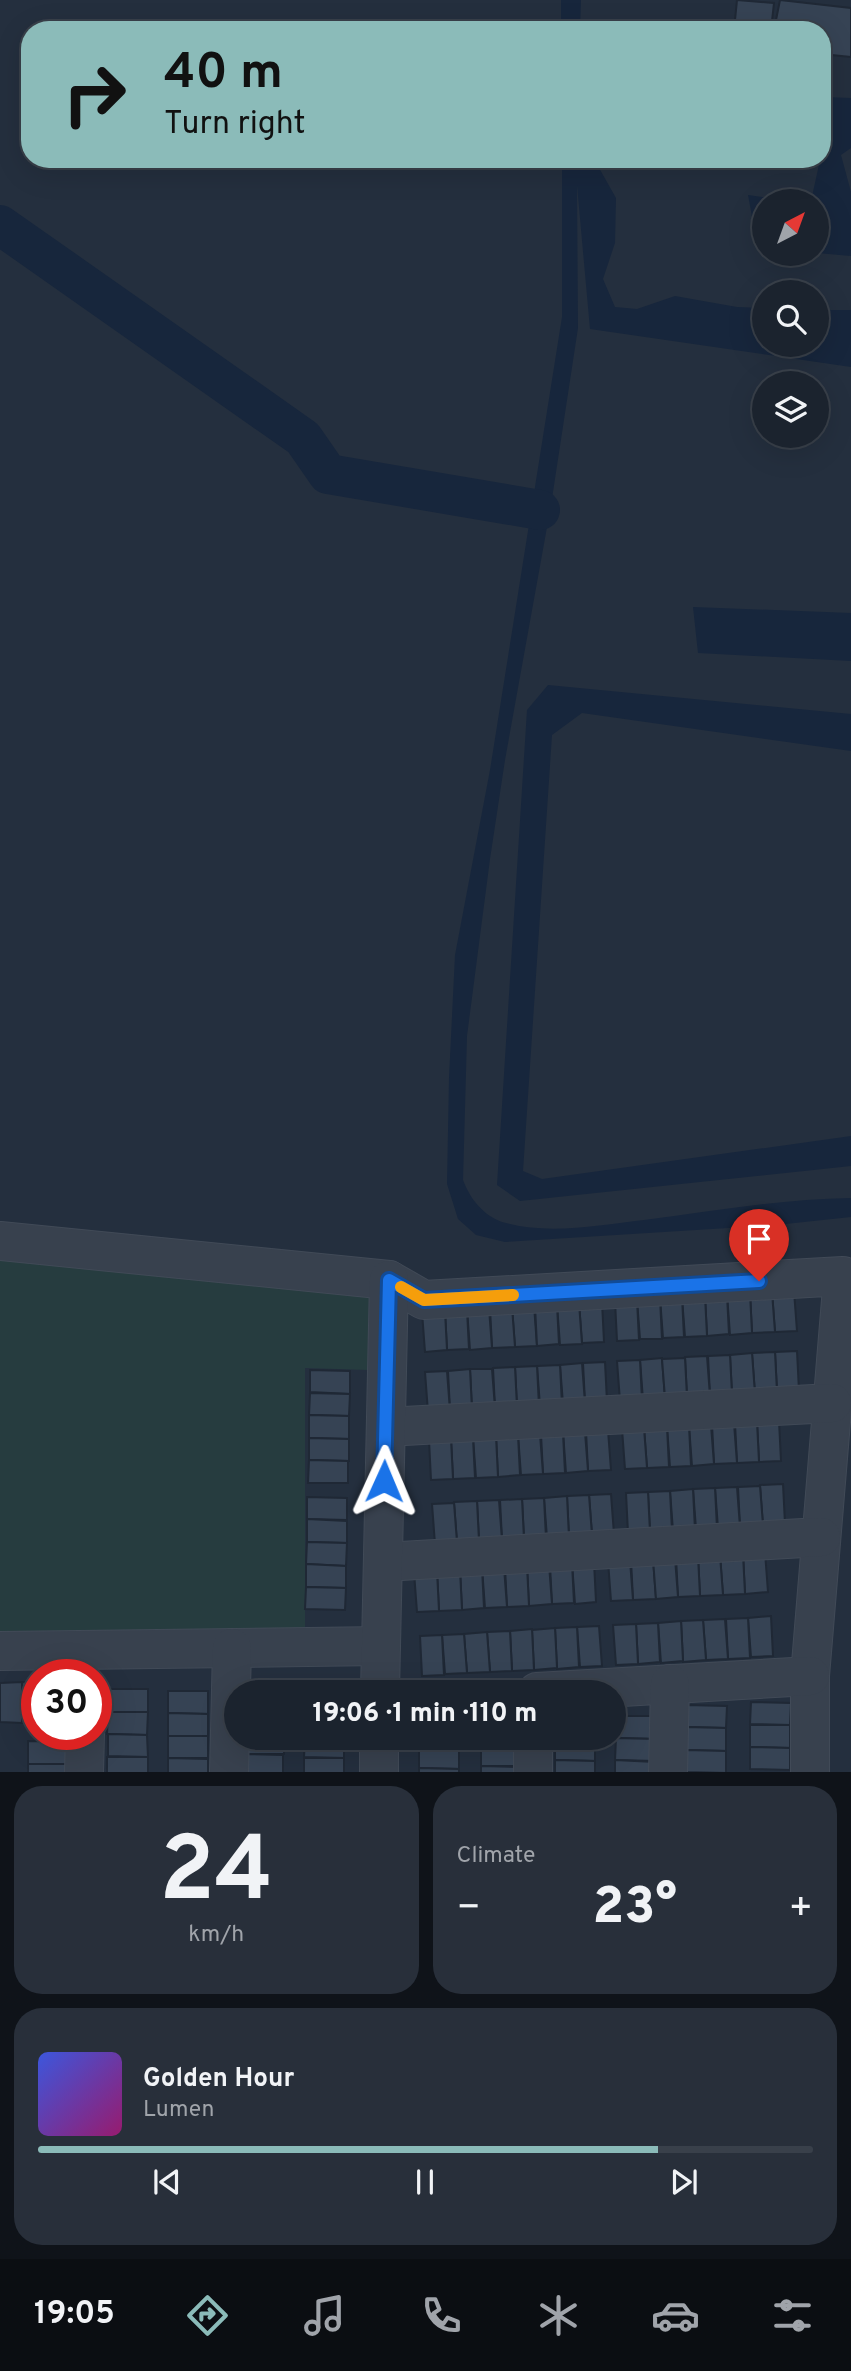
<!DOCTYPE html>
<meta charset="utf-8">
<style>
body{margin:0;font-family:Overpass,sans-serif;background:#282f3a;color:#f1f3f6;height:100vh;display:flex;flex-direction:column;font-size:26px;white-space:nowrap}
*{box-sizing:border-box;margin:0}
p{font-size:23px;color:#a0a4aa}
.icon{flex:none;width:38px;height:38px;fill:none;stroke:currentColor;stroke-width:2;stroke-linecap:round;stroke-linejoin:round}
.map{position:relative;height:1772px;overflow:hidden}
.side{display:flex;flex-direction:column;gap:14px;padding:14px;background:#0f1319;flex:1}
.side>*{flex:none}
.top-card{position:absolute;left:21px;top:21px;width:810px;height:147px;border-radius:28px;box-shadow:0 7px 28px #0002,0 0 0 2px #39404a;background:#8bbbb9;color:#111;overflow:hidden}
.needle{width:46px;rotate:41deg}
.controls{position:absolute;left:752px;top:189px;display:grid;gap:14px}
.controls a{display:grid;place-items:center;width:77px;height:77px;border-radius:50%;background:#1b232e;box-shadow:0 7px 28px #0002,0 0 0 2px #39404a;font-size:35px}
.speed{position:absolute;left:21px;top:1659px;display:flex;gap:14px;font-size:35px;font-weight:700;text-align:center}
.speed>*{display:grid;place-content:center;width:91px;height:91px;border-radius:50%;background:#1b232e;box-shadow:0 7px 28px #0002,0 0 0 2px #39404a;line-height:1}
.speed .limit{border:10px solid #d22;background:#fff;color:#111}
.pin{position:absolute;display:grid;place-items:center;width:60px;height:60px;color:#fff;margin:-72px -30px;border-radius:50% 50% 50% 0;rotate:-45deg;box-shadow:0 0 7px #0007}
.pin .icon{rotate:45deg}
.me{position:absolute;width:77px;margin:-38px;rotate:1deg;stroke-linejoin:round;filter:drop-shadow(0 0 5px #0008)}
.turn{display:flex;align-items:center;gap:24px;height:147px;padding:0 28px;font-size:32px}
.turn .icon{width:91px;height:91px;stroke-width:2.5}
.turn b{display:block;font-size:49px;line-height:60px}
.big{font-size:52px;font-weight:800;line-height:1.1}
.side .tile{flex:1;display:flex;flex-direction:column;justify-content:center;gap:10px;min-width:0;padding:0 24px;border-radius:28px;background:#282f3a}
.side .dial{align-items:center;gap:0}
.dial b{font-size:91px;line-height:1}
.song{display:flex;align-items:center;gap:21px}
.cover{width:84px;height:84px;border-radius:10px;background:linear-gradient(135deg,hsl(230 70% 55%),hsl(320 70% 35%))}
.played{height:7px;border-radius:4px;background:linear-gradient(90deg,#8bbbb9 80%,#39404a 80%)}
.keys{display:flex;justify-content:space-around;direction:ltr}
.heat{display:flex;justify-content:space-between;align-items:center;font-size:38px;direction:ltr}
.side .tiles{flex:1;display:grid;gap:14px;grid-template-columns:1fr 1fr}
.tile:last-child{grid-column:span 2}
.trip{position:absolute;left:224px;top:1680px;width:402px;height:70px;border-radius:35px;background:#1b232e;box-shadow:0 7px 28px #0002,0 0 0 2px #39404a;font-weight:800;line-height:70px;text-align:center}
.tab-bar{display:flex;height:112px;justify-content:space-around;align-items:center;background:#0b0e12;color:#a0a4aa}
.tab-bar .icon{width:49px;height:49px}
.tab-bar .selected{color:#8bbbb9}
.tab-bar b{font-size:32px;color:#f1f3f6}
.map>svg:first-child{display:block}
.green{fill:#263c3f}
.water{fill:#17263c}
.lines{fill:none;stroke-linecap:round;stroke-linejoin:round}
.canal{stroke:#17263c;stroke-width:40}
.building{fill:#364354;stroke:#1f2835;stroke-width:2}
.minor-casing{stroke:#414a57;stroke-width:40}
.minor{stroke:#38414e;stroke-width:38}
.route-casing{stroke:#114b97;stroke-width:18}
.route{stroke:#1a73e8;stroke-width:12}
.slow{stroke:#f59e0b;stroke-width:12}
</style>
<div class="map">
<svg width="851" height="1773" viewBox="0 0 851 1773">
<rect width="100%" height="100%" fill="#242f3e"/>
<!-- green -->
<path class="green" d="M0 1256 358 1291 369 1298 368 1370 305 1368V1631L0 1633Z"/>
<!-- water -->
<g class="water">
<path d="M561 0H581L580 30H561Z"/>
<path d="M823 97 851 98V148L841 155 851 192V256L817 253V201H811L820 160 818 159H822Z"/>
<path d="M562 159H577L578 170 587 159H594L616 198 615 243 603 279 615 307 637 309 675 296 737 307 765 308V345H817V310H851V367L590 329 577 185 578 328 551 505 505 760 490 859 467 1036 463 1180C470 1199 485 1218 506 1223 550 1235 600 1225 644 1220 713 1211 782 1199 851 1198V1217L776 1225 505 1242 476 1235 458 1219 447 1184 449 1078 455 955 490 770 562 317Z"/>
<path d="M748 195 789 201H765V249H758Z"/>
<path d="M693 607 851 613V661L698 653Z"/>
<path d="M548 685 851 714V751L582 713 552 735 523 1171 542 1179 851 1136V1166L520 1201 497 1185 527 710Z"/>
</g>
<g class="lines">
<!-- canal -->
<path class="canal" d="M0 225 303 438 328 474 540 510"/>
</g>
<!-- building -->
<g class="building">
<path d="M737 0 774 3 771 30H734Z"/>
<path d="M780 0 851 8V57L822 54V30H774Z"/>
<path d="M794 1291 797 1331 775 1332 772 1292Z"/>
<path d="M772 1292 775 1332 752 1333 750 1293Z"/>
<path d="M750 1293 752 1333 730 1335 727 1294Z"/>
<path d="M727 1295 729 1334 707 1336 705 1296Z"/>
<path d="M705 1296 707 1336 685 1337 682 1298Z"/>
<path d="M682 1297 684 1337 663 1338 660 1298Z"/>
<path d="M660 1298 662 1339H640L637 1300Z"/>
<path d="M637 1300 639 1340 617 1341 615 1301Z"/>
<path d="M602 1302 604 1342 582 1343 579 1303Z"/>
<path d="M579 1303 582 1344 560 1345 557 1305Z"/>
<path d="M534 1305 537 1346 515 1347 512 1307Z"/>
<path d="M557 1305 559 1344 537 1346 535 1306Z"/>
<path d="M512 1307 515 1347 492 1348 490 1308Z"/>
<path d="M489 1308 492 1348 470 1350 467 1309Z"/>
<path d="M467 1310 469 1349 447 1350 445 1311Z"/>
<path d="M445 1311 447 1350 425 1352 422 1312Z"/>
<path d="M797 1351 799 1391 777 1392 775 1352Z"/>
<path d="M775 1352 777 1392 755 1394 752 1353Z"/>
<path d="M752 1353 755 1394 732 1395 730 1355Z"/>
<path d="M730 1355 732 1394 710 1396 708 1356Z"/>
<path d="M707 1356 710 1396 687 1397 685 1357Z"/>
<path d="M662 1358 665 1398 643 1400 640 1360Z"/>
<path d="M685 1358 687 1397 665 1398 662 1359Z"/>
<path d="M640 1360 642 1400 620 1401 617 1361Z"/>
<path d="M605 1362 607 1402 585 1403 583 1363Z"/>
<path d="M582 1363 585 1403 563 1404 560 1365Z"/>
<path d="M560 1365 562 1405 540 1406 537 1366Z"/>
<path d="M537 1366 539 1406 517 1407 515 1367Z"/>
<path d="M515 1367 517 1407 495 1408 493 1368Z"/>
<path d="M470 1369H492L495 1408 472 1410Z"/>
<path d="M470 1369 472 1410 450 1411 448 1371Z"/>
<path d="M310 1370 350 1371V1394L310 1392Z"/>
<path d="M447 1371 450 1411 428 1412 425 1372Z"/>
<path d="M310 1393 350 1394 349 1416 309 1415Z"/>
<path d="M309 1415 349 1416V1439L309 1438Z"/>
<path d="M779 1421 781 1461 759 1462 757 1422Z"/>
<path d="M757 1422 759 1462 737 1463 735 1423Z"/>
<path d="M734 1423 737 1463 714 1464 712 1424Z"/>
<path d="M711 1425 714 1464 692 1466 689 1426Z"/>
<path d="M689 1426 691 1466 670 1467 667 1427Z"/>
<path d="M667 1427 669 1467 647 1468 644 1428Z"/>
<path d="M644 1428 647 1468 625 1469 622 1429Z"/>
<path d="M608 1430 611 1470 588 1471 586 1431Z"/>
<path d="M563 1432H585L588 1471 566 1473Z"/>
<path d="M563 1433 565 1473 543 1474 541 1434Z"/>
<path d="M540 1434 543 1474 521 1475 518 1435Z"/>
<path d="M518 1435 520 1475 498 1477 496 1436Z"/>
<path d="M496 1436 498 1477 476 1478 473 1438Z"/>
<path d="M309 1438 349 1439V1461L309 1460Z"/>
<path d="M473 1438 475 1478 453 1479 451 1439Z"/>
<path d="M451 1439 453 1479 431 1480 429 1440Z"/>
<path d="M309 1460 348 1461V1483H308Z"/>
<path d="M783 1484 785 1524 763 1526 760 1485Z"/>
<path d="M760 1486 763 1525 740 1527 738 1487Z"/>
<path d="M737 1487 740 1527 718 1528 715 1488Z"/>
<path d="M715 1488 717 1528 696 1529 693 1489Z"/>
<path d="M693 1489 695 1530 673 1531 670 1491Z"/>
<path d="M670 1491 672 1530 650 1531 648 1492Z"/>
<path d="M648 1492 650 1532 628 1533 626 1493Z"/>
<path d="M611 1494 614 1534 592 1535 589 1495Z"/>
<path d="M589 1495 592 1535 569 1537 567 1496Z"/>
<path d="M567 1496 569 1537 547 1538 544 1498Z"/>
<path d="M307 1497 347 1498V1520L307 1519Z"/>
<path d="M544 1498 546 1538 524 1539 522 1499Z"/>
<path d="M522 1499 524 1539 502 1540 500 1500Z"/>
<path d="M499 1500 502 1540 479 1541 477 1501Z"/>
<path d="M477 1501 479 1541 457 1543 454 1502Z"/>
<path d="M454 1503 457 1542 435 1544 432 1504Z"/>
<path d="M307 1519 347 1521V1543L307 1542Z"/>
<path d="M307 1542 347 1543 346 1566 306 1564Z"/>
<path d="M765 1552 768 1592 745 1594 743 1554Z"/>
<path d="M743 1554 745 1594 723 1595 720 1555Z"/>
<path d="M720 1555 723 1595 700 1596 698 1556Z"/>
<path d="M698 1556 700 1596 678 1597 676 1557Z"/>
<path d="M653 1558 656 1599 633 1600 631 1560Z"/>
<path d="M675 1558 678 1597 656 1599 653 1559Z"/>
<path d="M630 1560 633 1600 611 1601 608 1561Z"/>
<path d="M594 1562 596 1602 575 1604 572 1563Z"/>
<path d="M572 1563 574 1603 552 1604 550 1565Z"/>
<path d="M306 1564 346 1566V1588L306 1587Z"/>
<path d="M549 1564 552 1604 529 1606 527 1566Z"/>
<path d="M527 1566 529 1606 507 1607 505 1567Z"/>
<path d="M504 1567 507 1607 485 1608 482 1568Z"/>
<path d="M482 1568 484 1608 462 1610 460 1570Z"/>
<path d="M460 1570 462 1610 439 1611 437 1571Z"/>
<path d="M437 1571 439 1611 417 1612 414 1572Z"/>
<path d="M306 1587 346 1588 345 1610 305 1609Z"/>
<path d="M771 1616 773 1656 751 1657 748 1618Z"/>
<path d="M748 1618 750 1658 728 1659 726 1619Z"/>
<path d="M725 1619 728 1659 706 1660 703 1620Z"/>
<path d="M703 1620 706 1660 683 1662 681 1621Z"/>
<path d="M681 1621 683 1661 661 1663 658 1623Z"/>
<path d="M658 1623 660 1662 638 1664 636 1624Z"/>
<path d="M636 1624 638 1664 616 1665 613 1625Z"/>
<path d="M599 1626 602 1666 580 1667 577 1627Z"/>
<path d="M577 1627 579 1667 557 1669 555 1628Z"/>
<path d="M555 1628 557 1668 534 1670 532 1630Z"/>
<path d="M532 1629 534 1670 512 1671 510 1631Z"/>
<path d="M510 1631 512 1671 490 1672 487 1632Z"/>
<path d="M487 1632 490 1672 467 1673 464 1634Z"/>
<path d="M464 1634 467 1673 445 1674 442 1635Z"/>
<path d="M442 1635 444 1675 422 1676 420 1636Z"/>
<path d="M22 1682 37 1683V1723L22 1722Z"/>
<path d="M22 1682V1723L0 1722V1683Z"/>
<rect x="244" y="1687" width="40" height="5"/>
<rect x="108" y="1689" width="40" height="23"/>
<path d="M168 1691H208V1714L168 1713Z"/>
<path d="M751 1702 791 1703 790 1725 750 1724Z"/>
<path d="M687 1705 727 1706 726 1728 686 1727Z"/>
<path d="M108 1712H148L147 1735 107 1734Z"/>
<path d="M168 1713 208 1714V1736H168Z"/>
<path d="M615 1716H656V1739L616 1738Z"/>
<path d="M750 1725H790V1748L750 1747Z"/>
<path d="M686 1727 726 1728V1751L687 1750Z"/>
<path d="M108 1734 147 1735 148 1757 108 1756Z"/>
<rect x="168" y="1736" width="40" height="22"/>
<rect x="243" y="1738" width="41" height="16"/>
<path d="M305 1738H344V1758L304 1757Z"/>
<path d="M419 1738H459V1746L419 1745Z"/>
<path d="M482 1738H522L521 1744H481Z"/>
<path d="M555 1738H595V1761L555 1760Z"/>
<path d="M616 1738 656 1739 655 1761 615 1760Z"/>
<path d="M28 1741 68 1742V1764H28Z"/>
<rect x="481" y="1744" width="40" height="22"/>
<path d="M419 1746 459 1747V1769L419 1768Z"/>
<path d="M750 1747 790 1748V1770L750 1769Z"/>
<path d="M686 1750 726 1751V1773L686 1772Z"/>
<path d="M243 1754 283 1755V1773H243Z"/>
<rect x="107" y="1757" width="41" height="16"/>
<path d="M168 1758 208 1759V1773H168Z"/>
<rect x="304" y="1758" width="40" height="15"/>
<path d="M555 1760 595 1761V1773H555Z"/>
<path d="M615 1760 655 1762V1773H615Z"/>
<path d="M28 1764H68L67 1773H28Z"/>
<path d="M481 1766 521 1767V1773H481Z"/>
<path d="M419 1768 459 1769V1773H419Z"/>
</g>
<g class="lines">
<defs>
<g id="minor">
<path d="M0 1241 389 1280 424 1300 843 1276 810 1676V1773"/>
<path d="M386 1427 832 1403"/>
<path d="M383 1562 821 1537"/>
<path d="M0 1651 381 1646"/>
<path d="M380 1692 389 1280"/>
<path d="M537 1692 810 1676"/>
<path d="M533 1738V1773"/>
<path d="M84 1773 85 1734"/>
<path d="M229 1773 232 1648"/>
<path d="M379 1773V1738"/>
<path d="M668 1773 670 1684"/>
</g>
</defs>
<!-- minor casing -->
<use href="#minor" class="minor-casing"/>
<!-- minor -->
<use href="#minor" class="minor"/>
</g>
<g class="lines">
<defs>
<path id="route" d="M384 1481 389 1280 424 1300 759 1281"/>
</defs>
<!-- route casing -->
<use href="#route" class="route-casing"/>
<!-- route -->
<use href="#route" class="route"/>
<!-- slow -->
<path class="slow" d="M401 1287 424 1300 513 1295"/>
</g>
</svg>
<div class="controls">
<a><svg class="needle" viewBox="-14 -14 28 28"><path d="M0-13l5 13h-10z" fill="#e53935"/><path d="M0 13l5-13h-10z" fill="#a0a4aa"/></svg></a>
<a><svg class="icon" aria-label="search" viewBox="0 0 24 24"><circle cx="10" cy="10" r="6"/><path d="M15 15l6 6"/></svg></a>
<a><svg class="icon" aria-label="layers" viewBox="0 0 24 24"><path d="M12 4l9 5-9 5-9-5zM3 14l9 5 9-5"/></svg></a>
</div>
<div class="speed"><div class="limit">30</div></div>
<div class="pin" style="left:759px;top:1281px;background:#d93025"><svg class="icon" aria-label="arrive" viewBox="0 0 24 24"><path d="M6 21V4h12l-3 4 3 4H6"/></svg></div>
<svg class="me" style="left:384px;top:1481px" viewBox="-20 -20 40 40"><path d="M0-17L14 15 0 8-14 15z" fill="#1a73e8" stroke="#fff" stroke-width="4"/></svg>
<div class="trip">19:06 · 1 min · 110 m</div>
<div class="top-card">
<div class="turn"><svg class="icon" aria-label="right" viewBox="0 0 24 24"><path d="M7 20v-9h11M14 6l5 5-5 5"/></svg><div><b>40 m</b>Turn right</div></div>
</div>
</div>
<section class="side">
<div class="tiles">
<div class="tile dial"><b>24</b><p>km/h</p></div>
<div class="tile"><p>Climate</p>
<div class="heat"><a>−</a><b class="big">23°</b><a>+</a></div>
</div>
<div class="tile">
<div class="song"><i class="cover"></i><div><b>Golden Hour</b><p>Lumen</p></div></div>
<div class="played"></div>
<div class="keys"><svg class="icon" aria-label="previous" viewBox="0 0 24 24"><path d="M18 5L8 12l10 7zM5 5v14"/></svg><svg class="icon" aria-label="pause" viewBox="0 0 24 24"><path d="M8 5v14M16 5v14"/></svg><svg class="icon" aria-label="next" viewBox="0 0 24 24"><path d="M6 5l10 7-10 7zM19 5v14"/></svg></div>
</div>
</div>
</section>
<nav class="tab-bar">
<b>19:05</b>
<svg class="icon selected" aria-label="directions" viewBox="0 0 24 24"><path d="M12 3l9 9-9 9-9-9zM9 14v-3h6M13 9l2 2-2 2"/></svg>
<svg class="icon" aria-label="music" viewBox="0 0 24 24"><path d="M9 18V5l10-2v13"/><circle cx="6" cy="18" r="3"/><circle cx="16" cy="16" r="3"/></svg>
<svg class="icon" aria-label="phone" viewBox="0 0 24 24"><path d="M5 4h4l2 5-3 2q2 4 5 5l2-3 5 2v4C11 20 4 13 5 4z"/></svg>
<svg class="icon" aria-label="climate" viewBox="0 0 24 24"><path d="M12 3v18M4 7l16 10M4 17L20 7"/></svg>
<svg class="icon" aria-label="car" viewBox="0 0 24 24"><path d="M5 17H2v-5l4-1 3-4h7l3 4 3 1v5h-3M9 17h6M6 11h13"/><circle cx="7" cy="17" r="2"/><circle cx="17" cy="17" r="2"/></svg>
<svg class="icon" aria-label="filters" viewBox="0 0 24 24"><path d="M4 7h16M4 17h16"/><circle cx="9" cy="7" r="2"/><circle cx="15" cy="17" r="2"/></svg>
</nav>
